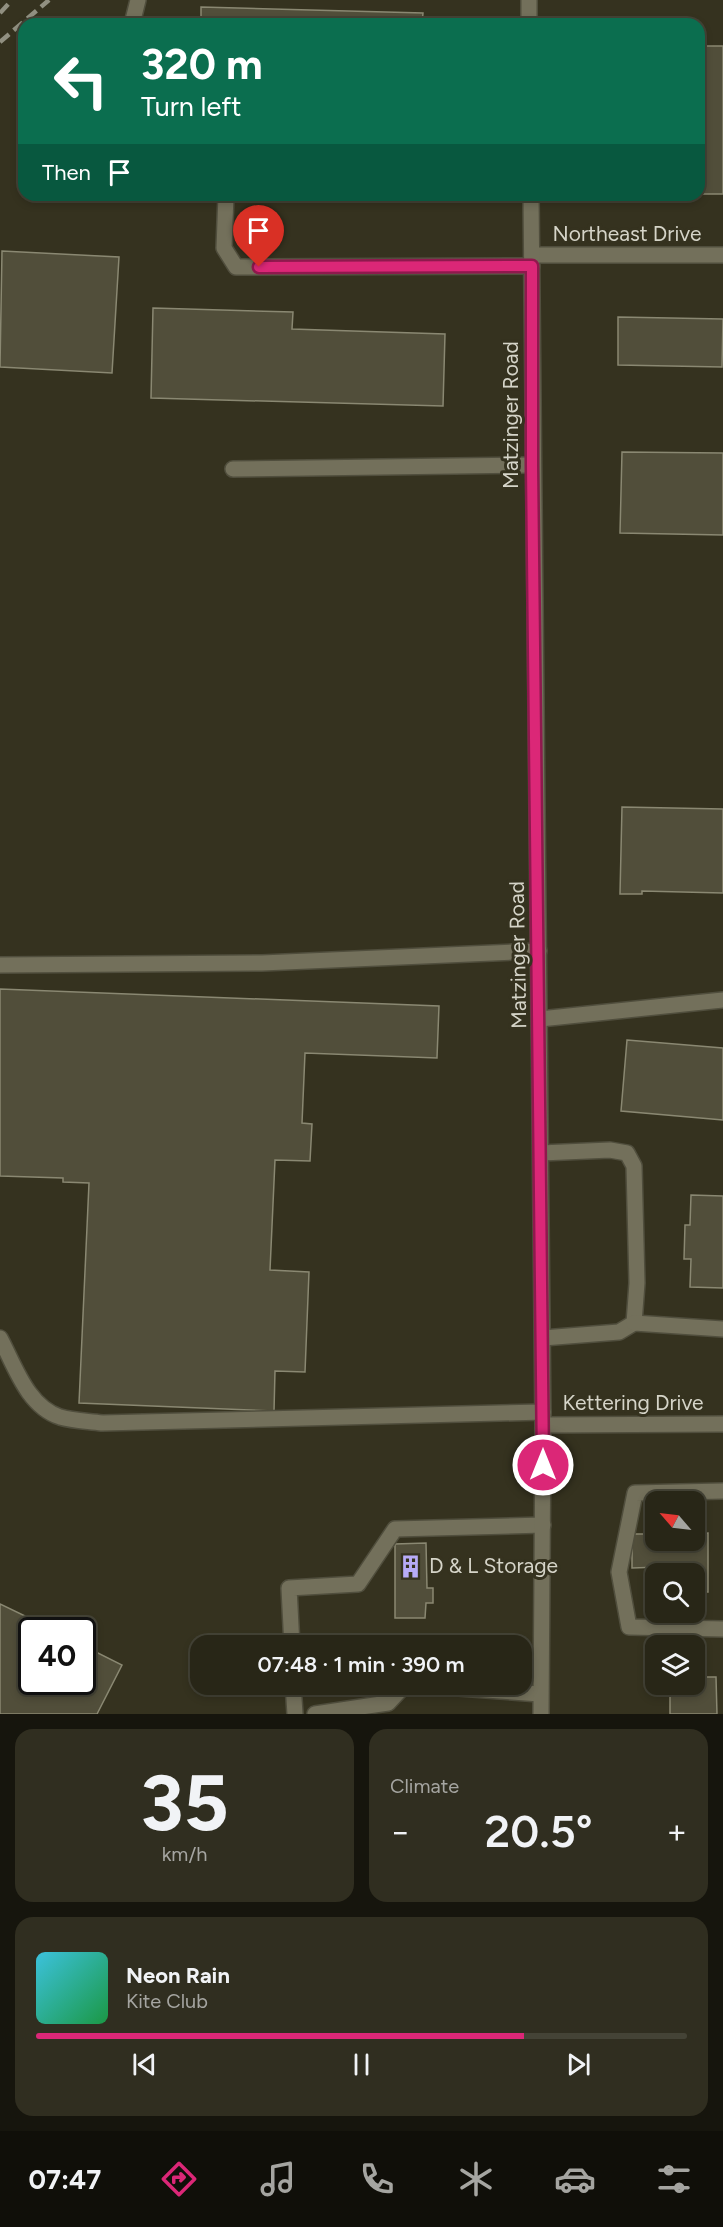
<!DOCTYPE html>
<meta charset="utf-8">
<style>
body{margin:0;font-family:Figtree,sans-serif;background:#302e20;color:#f1f3f6;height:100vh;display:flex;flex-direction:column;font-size:22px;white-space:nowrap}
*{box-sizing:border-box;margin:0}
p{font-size:20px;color:#a5a5a1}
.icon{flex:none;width:33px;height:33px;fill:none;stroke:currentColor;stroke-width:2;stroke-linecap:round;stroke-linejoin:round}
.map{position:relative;height:1714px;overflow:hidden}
.sheet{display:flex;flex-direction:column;gap:15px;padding:15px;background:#16150d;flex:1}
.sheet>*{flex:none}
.top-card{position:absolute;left:18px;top:18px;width:687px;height:183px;border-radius:18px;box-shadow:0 3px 9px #0003,0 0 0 2px #444336;background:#0b6e4f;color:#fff;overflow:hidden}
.needle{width:39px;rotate:298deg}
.fabs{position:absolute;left:645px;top:1491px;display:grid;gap:12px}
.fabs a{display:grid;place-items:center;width:60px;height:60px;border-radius:12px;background:#282617;box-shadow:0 3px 9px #0003,0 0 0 2px #444336;font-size:30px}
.speed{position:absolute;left:18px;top:1617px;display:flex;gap:12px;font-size:30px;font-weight:700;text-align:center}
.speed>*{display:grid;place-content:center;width:78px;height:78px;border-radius:50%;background:#282617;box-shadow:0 3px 9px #0003,0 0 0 2px #444336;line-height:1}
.speed .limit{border:3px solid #111;border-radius:9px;background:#fff;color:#111}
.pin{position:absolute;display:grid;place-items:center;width:51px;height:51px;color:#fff;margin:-62px -26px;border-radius:50% 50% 50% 0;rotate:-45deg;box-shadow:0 0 6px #0007}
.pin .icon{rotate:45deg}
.me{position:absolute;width:66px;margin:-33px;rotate:0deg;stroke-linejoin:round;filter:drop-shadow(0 0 4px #0008)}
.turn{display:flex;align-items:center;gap:21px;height:126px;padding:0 24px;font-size:27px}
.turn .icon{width:78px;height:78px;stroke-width:2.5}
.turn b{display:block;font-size:42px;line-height:51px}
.then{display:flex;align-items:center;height:57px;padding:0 24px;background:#0003;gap:12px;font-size:22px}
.big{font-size:45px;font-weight:600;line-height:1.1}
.sheet .card{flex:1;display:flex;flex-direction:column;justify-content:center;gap:9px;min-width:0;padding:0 21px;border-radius:18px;background:#302e20}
.sheet .dial{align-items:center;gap:0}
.dial b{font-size:78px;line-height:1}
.song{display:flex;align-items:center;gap:18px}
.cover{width:72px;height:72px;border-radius:9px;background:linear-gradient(135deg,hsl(190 70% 55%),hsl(140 70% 35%))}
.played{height:6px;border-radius:3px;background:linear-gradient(90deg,#db2777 75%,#444336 75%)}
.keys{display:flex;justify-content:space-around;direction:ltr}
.heat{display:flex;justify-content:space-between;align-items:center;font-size:33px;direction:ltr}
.sheet .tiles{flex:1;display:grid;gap:15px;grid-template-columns:1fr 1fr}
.card:last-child{grid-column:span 2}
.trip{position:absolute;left:190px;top:1635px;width:342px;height:60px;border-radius:18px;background:#282617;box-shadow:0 3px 9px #0003,0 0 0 2px #444336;font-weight:600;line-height:60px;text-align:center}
.tabs{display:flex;height:96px;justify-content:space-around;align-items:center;background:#100f09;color:#a5a5a1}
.tabs .icon{width:42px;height:42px}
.tabs .selected{color:#db2777}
.tabs b{font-size:27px;color:#f1f3f6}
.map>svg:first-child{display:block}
.building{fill:#514e3a;stroke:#8a8872;stroke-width:1.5}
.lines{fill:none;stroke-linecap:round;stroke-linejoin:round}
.service-casing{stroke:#504e3d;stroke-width:18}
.minor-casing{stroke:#504e3d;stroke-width:18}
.tertiary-casing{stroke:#504e3d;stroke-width:18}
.service{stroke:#73705b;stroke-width:15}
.minor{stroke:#73705b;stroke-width:15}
.tertiary{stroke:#73705b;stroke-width:15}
.rail{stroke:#919081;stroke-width:4.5;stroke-dasharray:12 6;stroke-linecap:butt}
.route-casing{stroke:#8e194d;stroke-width:15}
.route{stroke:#db2777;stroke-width:10}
.labels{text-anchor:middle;stroke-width:6;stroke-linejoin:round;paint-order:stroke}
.street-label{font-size:21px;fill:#d5d4c8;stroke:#35321f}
.poi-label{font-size:21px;fill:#d5d4c8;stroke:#35321f;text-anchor:start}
</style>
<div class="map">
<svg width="723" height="1714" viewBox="0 0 723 1714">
<rect width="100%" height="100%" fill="#35321f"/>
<!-- building -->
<g class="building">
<path d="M201 7 423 13 422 24H201Z"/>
<rect x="699" y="46" width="24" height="148"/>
<path d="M2 251 119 257 112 373 0 367Z"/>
<path d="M153 308 293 312 292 329 445 334 443 406 151 398Z"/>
<path d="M618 317 723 319 722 367 618 365Z"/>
<path d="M622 452 723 453V535L620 533Z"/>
<path d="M622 807 723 809V893L642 891V894H620Z"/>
<path d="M0 989 439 1006 437 1058 305 1053 302 1123 312 1124 310 1161 275 1160 270 1270 309 1272 305 1372 275 1371 274 1411 79 1403 89 1183 63 1182V1178L0 1176Z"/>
<path d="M627 1040 723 1048V1120L621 1111Z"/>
<path d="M691 1195 723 1196V1288L690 1287 691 1259H684L685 1225H690Z"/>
<path d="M708 1533V1592H694V1574H660V1567L632 1568V1534H656V1540H694V1534Z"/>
<path d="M426 1543 427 1588H433V1603H426L425 1618H395V1544Z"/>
<path d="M0 1604 54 1630H32V1682H82V1645L122 1665 97 1714H0Z"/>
<path d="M694 1677H716L717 1714H670V1684H694Z"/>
</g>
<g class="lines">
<defs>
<g id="service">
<path d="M132 24 138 0"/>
<path d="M226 195 224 248 236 267 532 266"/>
<path d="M233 469 532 465"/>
<path d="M0 965 262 963 539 951"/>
<path d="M540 1019 723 1000"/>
<path d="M541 1153 610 1150 627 1153 634 1166 637 1283 634 1323 619 1332 543 1338"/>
<path d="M634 1323 723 1329"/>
<path d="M0 1338C15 1366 27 1406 60 1417 74 1421 88 1421 102 1423L543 1412"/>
<path d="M723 1491 635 1493 619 1572 629 1627 723 1629"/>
<path d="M292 1646 289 1588 358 1584 395 1529 543 1525"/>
<path d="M293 1684 295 1714"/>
<path d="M315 1714 388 1703 403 1687 431 1686 540 1694"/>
</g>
<g id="minor">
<path d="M532 255H723"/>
<path d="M543 1425 723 1424"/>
</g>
<g id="tertiary">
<path d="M529 0V24"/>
<path d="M531 195 543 1425 541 1714"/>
</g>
</defs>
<!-- service casing -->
<use href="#service" class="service-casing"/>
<!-- minor casing -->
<use href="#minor" class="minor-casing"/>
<!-- tertiary casing -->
<use href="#tertiary" class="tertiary-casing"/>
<!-- service -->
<use href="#service" class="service"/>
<!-- minor -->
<use href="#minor" class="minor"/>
<!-- tertiary -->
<use href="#tertiary" class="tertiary"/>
<!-- rail -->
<g class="rail">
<path d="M0 13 12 0"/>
<path d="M0 42 49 0"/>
</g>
</g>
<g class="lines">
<defs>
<path id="route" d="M259 267 532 266V465L543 1465"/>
</defs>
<!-- route casing -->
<use href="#route" class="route-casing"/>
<!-- route -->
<use href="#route" class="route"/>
</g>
<!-- icons -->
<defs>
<symbol id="building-bare" viewBox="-9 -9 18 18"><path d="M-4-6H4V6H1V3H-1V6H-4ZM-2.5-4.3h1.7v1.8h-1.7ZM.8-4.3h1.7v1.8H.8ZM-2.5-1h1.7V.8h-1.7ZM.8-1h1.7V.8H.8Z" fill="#b7abf7" stroke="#35321f" stroke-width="2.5" paint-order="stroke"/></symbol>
</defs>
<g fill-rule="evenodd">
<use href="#building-bare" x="394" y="1550" width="33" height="33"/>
</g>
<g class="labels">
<!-- street labels -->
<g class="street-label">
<text x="627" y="241">Northeast Drive</text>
<text transform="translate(511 415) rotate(-90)" y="7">Matzinger Road</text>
<text transform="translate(518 955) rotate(-91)" y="7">Matzinger Road</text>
<text x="633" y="1410">Kettering Drive</text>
</g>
<!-- poi labels -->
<g class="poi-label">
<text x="429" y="1573">D &amp; L Storage</text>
</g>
</g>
</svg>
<div class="fabs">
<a><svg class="needle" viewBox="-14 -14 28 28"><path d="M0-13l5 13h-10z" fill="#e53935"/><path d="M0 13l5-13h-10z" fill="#a5a5a1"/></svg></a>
<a><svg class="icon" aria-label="search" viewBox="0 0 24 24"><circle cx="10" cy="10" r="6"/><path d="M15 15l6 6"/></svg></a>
<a><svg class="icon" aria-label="layers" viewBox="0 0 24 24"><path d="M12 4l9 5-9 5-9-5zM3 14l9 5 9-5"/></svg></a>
</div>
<div class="speed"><div class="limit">40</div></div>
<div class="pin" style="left:259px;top:267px;background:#d93025"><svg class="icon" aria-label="arrive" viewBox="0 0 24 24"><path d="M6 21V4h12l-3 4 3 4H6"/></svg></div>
<svg class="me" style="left:543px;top:1465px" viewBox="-20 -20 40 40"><circle r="17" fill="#db2777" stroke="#fff" stroke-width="3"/><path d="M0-11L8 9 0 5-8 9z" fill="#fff"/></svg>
<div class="trip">07:48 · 1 min · 390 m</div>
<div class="top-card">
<div class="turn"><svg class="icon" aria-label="left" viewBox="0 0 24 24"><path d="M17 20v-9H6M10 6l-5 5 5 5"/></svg><div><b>320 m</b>Turn left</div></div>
<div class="then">Then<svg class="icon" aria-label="arrive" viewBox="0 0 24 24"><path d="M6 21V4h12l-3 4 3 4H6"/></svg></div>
</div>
</div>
<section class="sheet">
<div class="tiles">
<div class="card dial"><b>35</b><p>km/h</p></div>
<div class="card"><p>Climate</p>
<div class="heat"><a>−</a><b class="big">20.5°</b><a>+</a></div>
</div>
<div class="card">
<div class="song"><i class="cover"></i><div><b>Neon Rain</b><p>Kite Club</p></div></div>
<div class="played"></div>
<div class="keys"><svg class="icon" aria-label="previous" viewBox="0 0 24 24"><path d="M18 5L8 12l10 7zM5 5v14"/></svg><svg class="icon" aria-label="pause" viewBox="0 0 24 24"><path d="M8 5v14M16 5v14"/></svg><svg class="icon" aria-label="next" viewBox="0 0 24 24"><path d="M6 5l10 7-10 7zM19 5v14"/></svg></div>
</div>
</div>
</section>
<nav class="tabs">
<b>07:47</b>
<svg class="icon selected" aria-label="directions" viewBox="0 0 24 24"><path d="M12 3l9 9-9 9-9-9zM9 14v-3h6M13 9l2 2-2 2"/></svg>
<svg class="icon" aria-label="music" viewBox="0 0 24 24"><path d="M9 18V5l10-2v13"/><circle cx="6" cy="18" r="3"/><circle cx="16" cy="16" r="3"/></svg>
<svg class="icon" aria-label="phone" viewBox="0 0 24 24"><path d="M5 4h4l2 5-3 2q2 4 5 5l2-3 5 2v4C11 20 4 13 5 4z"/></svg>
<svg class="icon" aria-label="climate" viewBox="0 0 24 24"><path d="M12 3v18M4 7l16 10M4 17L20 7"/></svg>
<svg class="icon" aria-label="car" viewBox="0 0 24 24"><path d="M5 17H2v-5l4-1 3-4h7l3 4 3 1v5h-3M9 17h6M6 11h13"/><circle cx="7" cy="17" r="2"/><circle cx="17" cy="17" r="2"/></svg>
<svg class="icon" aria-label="filters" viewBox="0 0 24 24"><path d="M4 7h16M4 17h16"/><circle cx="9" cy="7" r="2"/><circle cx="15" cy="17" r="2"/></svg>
</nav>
